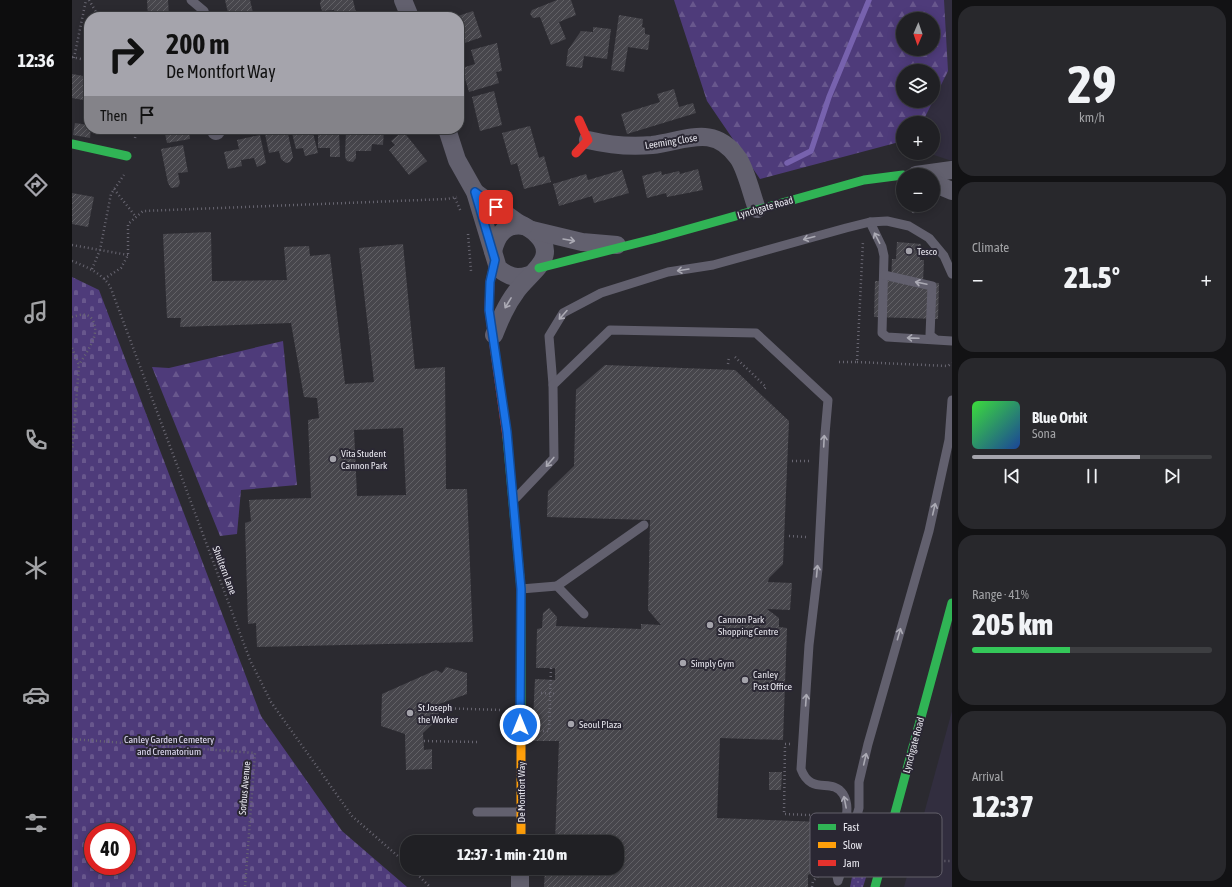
<!DOCTYPE html>
<meta charset="utf-8">
<style>
body{margin:0;font-family:"Asap Condensed",sans-serif;background:#28282c;color:#f1f3f6;height:100vh;display:flex;flex-direction:column;font-size:15px;white-space:nowrap}
*{box-sizing:border-box;margin:0}
p{font-size:13px;color:#a2a3a6}
.icon{flex:none;width:22px;height:22px;fill:none;stroke:currentColor;stroke-width:2;stroke-linecap:round;stroke-linejoin:round}
.map{position:relative;flex:1;overflow:hidden}
.details{display:flex;flex-direction:column;gap:6px;padding:6px;background:#121214;width:280px}
.details>*{flex:none}
.hud{position:absolute;left:12px;top:12px;width:380px;height:122px;border-radius:16px;box-shadow:0 2px 10px #0003,0 0 0 1px #3d3e41;background:#a5a4ac;color:#111;overflow:hidden}
.needle{width:26px;rotate:182deg}
.buttons{position:absolute;left:824px;top:12px;display:grid;gap:8px}
.buttons a{display:grid;place-items:center;width:44px;height:44px;border-radius:50%;background:#202024;box-shadow:0 2px 10px #0003,0 0 0 1px #3d3e41;font-size:20px}
.speed{position:absolute;left:12px;top:823px;display:flex;gap:8px;font-size:20px;font-weight:700;text-align:center}
.speed>*{display:grid;place-content:center;width:52px;height:52px;border-radius:50%;background:#202024;box-shadow:0 2px 10px #0003,0 0 0 1px #3d3e41;line-height:1}
.speed .limit{border:6px solid #d22;background:#fff;color:#111}
.pin{position:absolute;display:grid;place-items:center;width:34px;height:34px;color:#fff;margin:-17px;border-radius:8px;box-shadow:0 2px 6px #0006}
.me{position:absolute;width:44px;margin:-22px;rotate:0deg;stroke-linejoin:round;filter:drop-shadow(0 0 3px #0008)}
.turn{display:flex;align-items:center;gap:14px;height:84px;padding:0 16px;font-size:18px}
.turn .icon{width:52px;height:52px;stroke-width:2.5}
.turn b{display:block;font-size:28px;line-height:34px}
.then{display:flex;align-items:center;height:38px;padding:0 16px;background:#0003;gap:8px;font-size:15px}
.big{font-size:30px;font-weight:800;line-height:1.1}
.details .widget{flex:1;display:flex;flex-direction:column;justify-content:center;gap:6px;min-width:0;padding:0 14px;border-radius:16px;background:#28282c}
.details .dial{align-items:center;gap:0}
.dial b{font-size:52px;line-height:1}
.song{display:flex;align-items:center;gap:12px}
.cover{width:48px;height:48px;border-radius:6px;background:linear-gradient(135deg,hsl(120 70% 55%),hsl(220 70% 35%))}
.played{height:4px;border-radius:2px;background:linear-gradient(90deg,#a5a4ac 70%,#3d3e41 70%)}
.keys{display:flex;justify-content:space-around;direction:ltr}
.heat{display:flex;justify-content:space-between;align-items:center;font-size:22px;direction:ltr}
.charge{height:6px;border-radius:3px;background:linear-gradient(90deg,#34c759 41%,#3d3e41 0)}
.trip{position:absolute;left:328px;top:835px;width:224px;height:40px;border-radius:16px;background:#202024;box-shadow:0 2px 10px #0003,0 0 0 1px #3d3e41;font-weight:800;line-height:40px;text-align:center}
main{display:flex;flex:1;min-height:0}
.tabs{display:flex;flex-direction:column;width:72px;justify-content:space-around;align-items:center;background:#0d0d0e;color:#a2a3a6}
.tabs .icon{width:28px;height:28px}
.tabs .on{color:#a5a4ac}
.tabs b{font-size:18px;color:#f1f3f6}
.map>svg:first-child{display:block}
.built{fill:#322e3f;fill-rule:evenodd}
.green{fill:url(#green-dots)}
.forest{fill:url(#forest-firs);fill-rule:evenodd}
.cemetery{fill:url(#cemetery-stones);fill-rule:evenodd}
.lines{fill:none;stroke-linecap:round;stroke-linejoin:round}
.stream{stroke:#7762ae;stroke-width:5.5}
.building{fill:url(#building-hatch);fill-rule:evenodd}
.path{stroke:#686671;stroke-width:2.5;stroke-dasharray:1 3;stroke-linecap:butt}
.lane{stroke:#62606e;stroke-width:9}
.street{stroke:#62606e;stroke-width:18}
.fast{stroke:#30b455;stroke-width:9}
.slow{stroke:#ff9f0a;stroke-width:9}
.jam{stroke:#e5322d;stroke-width:9}
.oneway{stroke:#abaab4}
.route-casing{stroke:#114b97;stroke-width:10}
.route{stroke:#1a73e8;stroke-width:7}
.poi-dot{fill:#a5a4ac;stroke:#2a2733;stroke-width:1.5}
.labels{text-anchor:middle;stroke-width:4;stroke-linejoin:round;paint-order:stroke}
.street-label{font-size:10px;fill:#e7e6ee;stroke:#2a2733}
.poi-label{font-size:10px;fill:#e7e6ee;stroke:#2a2733;text-anchor:start}
.park-label{font-size:10px;fill:#e3dff6;stroke:#2a2733}
.key{fill:#2a2733;stroke:#63606b;stroke-width:1}
.key-label{font-size:11px;fill:#e7e6ee}
</style>
<main>
<nav class="tabs">
<b>12:36</b>
<svg class="icon on" aria-label="directions" viewBox="0 0 24 24"><path d="M12 3l9 9-9 9-9-9zM9 14v-3h6M13 9l2 2-2 2"/></svg>
<svg class="icon" aria-label="music" viewBox="0 0 24 24"><path d="M9 18V5l10-2v13"/><circle cx="6" cy="18" r="3"/><circle cx="16" cy="16" r="3"/></svg>
<svg class="icon" aria-label="phone" viewBox="0 0 24 24"><path d="M5 4h4l2 5-3 2q2 4 5 5l2-3 5 2v4C11 20 4 13 5 4z"/></svg>
<svg class="icon" aria-label="climate" viewBox="0 0 24 24"><path d="M12 3v18M4 7l16 10M4 17L20 7"/></svg>
<svg class="icon" aria-label="car" viewBox="0 0 24 24"><path d="M5 17H2v-5l4-1 3-4h7l3 4 3 1v5h-3M9 17h6M6 11h13"/><circle cx="7" cy="17" r="2"/><circle cx="17" cy="17" r="2"/></svg>
<svg class="icon" aria-label="filters" viewBox="0 0 24 24"><path d="M4 7h16M4 17h16"/><circle cx="9" cy="7" r="2"/><circle cx="15" cy="17" r="2"/></svg>
</nav>
<div class="map">
<svg width="880" height="887" viewBox="0 0 880 887">
<defs>
<pattern id="green-dots" width="8" height="8" patternUnits="userSpaceOnUse"><rect width="8" height="8" fill="#4e3b7a"/><path d="M2 2h.1M6 6h.1" fill="none" stroke="#68578d" stroke-width="1.8" stroke-linecap="round"/></pattern>
<pattern id="forest-firs" width="22" height="20" patternUnits="userSpaceOnUse"><rect width="22" height="20" fill="#4e3b7a"/><path d="M5 1l3.5 6h-7zM16 11l3.5 6h-7z" fill="#68578d"/></pattern>
<pattern id="cemetery-stones" width="16" height="16" patternUnits="userSpaceOnUse"><rect width="16" height="16" fill="#4e3b7a"/><path d="M2 7V4a2 2 0 0 1 4 0v3zM10 15v-3a2 2 0 0 1 4 0v3z" fill="#68578d"/></pattern>
<pattern id="building-hatch" width="6" height="6" patternUnits="userSpaceOnUse"><rect width="6" height="6" fill="#47464c"/><path d="M-1 1l2-2M0 6l6-6M5 7l2-2" fill="none" stroke="#626166"/></pattern>
</defs>
<rect width="100%" height="100%" fill="#2b2a30"/>
<!-- built -->
<g class="built">
<path d="M816 0H880V161L856 153H861V123H845L840 101H861V71H833ZM831 19H861V49H831Z"/>
<path d="M880 711V887H832Z"/>
</g>
<!-- green -->
<path class="green" d="M782 867 796 871 791 887H778Z"/>
<!-- forest -->
<g class="forest">
<path d="M602 0H872L876 71 861 101V71H831V101H861L850 123H831V141L688 179 635 101ZM831 19H861V49H831Z"/>
<path d="M211 341 225 485 169 490 165 534 148 536 80 367 97 368Z"/>
</g>
<!-- cemetery -->
<path class="cemetery" d="M0 277 27 290 189 716 270 831 335 887H0ZM21 832H55V866H21Z"/>
<g class="lines">
<!-- stream -->
<path class="stream" d="M715 163 739 151 757 97 797 0"/>
</g>
<!-- building -->
<g class="building">
<path d="M75 0H96L97 17H76Z"/>
<path d="M153 0H178L182 17H157Z"/>
<path d="M249 0H281L285 17H264L262 10 250 11 248 4Z"/>
<path d="M485 0H499L504 15 487 22 494 39 479 45 468 17 461 18 458 14 460 10Z"/>
<path d="M401 11 410 37 387 45V17H383Z"/>
<path d="M547 15 571 19 570 27 573 28V34L578 35 576 50 556 47 552 72 539 70Z"/>
<path d="M521 27 539 29 535 59 512 56 510 68 494 66 496 50 509 31 521 32Z"/>
<path d="M425 43 430 71 424 72 427 83 397 92 390 68 403 64 399 50Z"/>
<path d="M0 74 17 77V101L0 98Z"/>
<path d="M602 89 607 107 621 103 624 113 555 134 549 114 588 102 585 94Z"/>
<path d="M422 91 430 125 408 131 400 97Z"/>
<path d="M3 123 17 125V129H19L18 138 1 135Z"/>
<path d="M458 126 467 158 472 156 479 182 452 189 445 163 439 165 430 133Z"/>
<path d="M92 129H117L118 139 95 143Z"/>
<path d="M192 129H215L221 157 218 162 214 163 209 159 207 151 197 153Z"/>
<path d="M219 129H240L246 153 233 156 231 148 224 149Z"/>
<path d="M246 129H267L268 157H258V148H246Z"/>
<path d="M274 129H312L311 145 300 144 299 151H284V158L281 162 275 161 273 157Z"/>
<path d="M331 131 355 161 337 175 317 150 323 145 319 141Z"/>
<path d="M188 135 194 163 185 167 182 158 169 160 170 166 156 169 152 152 167 149 165 140Z"/>
<path d="M111 145 116 172 106 173 108 183 106 187 99 188 96 183 89 149Z"/>
<path d="M626 169 631 190 595 197 594 193 575 198 570 176 589 171 590 175 607 171 608 174Z"/>
<path d="M550 170 557 193 522 203 520 196 487 206 481 184 514 174 516 180Z"/>
<path d="M0 193 22 197 16 227 0 224Z"/>
<path d="M139 232 140 281 215 280 212 247 237 246 238 256 258 254 273 384 302 382 287 248 331 244 343 369 373 367 374 489H395L401 642 185 647 184 623 176 624 173 523 179 521 177 500 239 498 236 420 247 418 245 398 232 397 219 323 108 327 109 318H95L91 234ZM331 428 334 495 285 496 282 430Z"/>
<path d="M825 242 849 244 848 260H852L851 282 867 283 866 319 802 317 803 281H819L820 259H824Z"/>
<path d="M533 365 663 370 717 421 711 564 697 578 696 582 720 583 718 610 695 609 707 618V627L715 628 711 740 648 738 645 818 750 822 748 868 736 875V887H472L473 869 545 868V842H483L487 741H460L463 679 483 680V668H464L465 629 470 628 471 613 477 608 485 617 484 626 569 629V624L589 625 576 610 578 520 475 517 476 491 502 466 504 390Z"/>
<path d="M374 667 395 673V694L367 704 366 719 351 733 352 750 360 749V769L334 770 333 734 309 726 310 694 364 670 370 673Z"/>
<path d="M697 772H710L709 790H697Z"/>
</g>
<g class="lines">
<!-- path -->
<g class="path">
<path d="M17 0 27 17"/>
<path d="M0 57 17 61"/>
<path d="M2 58 14 0"/>
<path d="M63 138 65 129"/>
<path d="M42 189 64 217"/>
<path d="M383 198 389 212"/>
<path d="M841 213 843 205"/>
<path d="M396 234 399 271"/>
<path d="M0 245 56 255"/>
<path d="M0 261C15 267 28 272 38 286L178 660 199 702 280 816 335 864"/>
<path d="M20 269 28 250 39 194 52 175"/>
<path d="M32 279 49 268 56 255V224L71 211 375 199 385 197"/>
<path d="M0 317C7 315 15 312 20 319 30 334 14 352 7 365"/>
<path d="M0 348 7 365 0 453"/>
<path d="M663 357 694 387 691 390"/>
<path d="M767 362H785L791 241"/>
<path d="M785 362 876 366 880 363"/>
<path d="M656 364 657 357"/>
<path d="M720 461H738"/>
<path d="M717 536 734 537"/>
<path d="M469 693 483 694"/>
<path d="M367 708 430 710"/>
<path d="M467 731H477L479 668"/>
<path d="M0 739 183 753 173 887"/>
<path d="M352 741 405 742"/>
<path d="M718 744H713L712 814 760 816 759 818"/>
<path d="M829 867 859 861H880"/>
<path d="M339 868 358 887"/>
<path d="M740 887 741 881 750 872"/>
</g>
<!-- lane -->
<g class="lane">
<path d="M119 0 132 11 134 17"/>
<path d="M798 222 810 247 812 256 810 333 815 337 880 341"/>
<path d="M812 275 860 286 858 335 863 339"/>
<path d="M481 385 477 336 491 313 529 293 596 272 641 265 774 228 798 222 815 221 837 226 857 238 872 256 880 274"/>
<path d="M444 498 482 458 481 385 538 330 684 333 756 400 753 434 746 569 737 645 729 769C739 796 760 777 771 794 783 813 764 840 762 860 762 866 765 875 766 881"/>
<path d="M485 586 572 525"/>
<path d="M449 589 485 586 512 614"/>
<path d="M405 812H449"/>
<path d="M767 878 787 808V782L796 744 857 531 877 440 880 400"/>
</g>
<!-- street -->
<g class="street">
<path d="M331 0 338 17"/>
<path d="M375 129 385 160 403 192 426 268C437 277 444 279 457 275"/>
<path d="M144 131 145 129"/>
<path d="M516 140C537 145 559 147 580 145 614 141 642 123 666 158 674 169 680 196 685 209"/>
<path d="M844 175 880 170"/>
<path d="M861 183 880 191"/>
<path d="M403 192C417 202 431 212 445 222 452 226 460 229 465 235 471 241 475 248 472 257 469 268 451 281 444 292 434 305 428 320 422 335"/>
<path d="M460 230 510 242 545 245"/>
<path d="M421 251C425 235 433 223 452 226"/>
<path d="M448 887V868"/>
</g>
<!-- fast -->
<g class="fast">
<path d="M0 144 55 156"/>
<path d="M467 268 585 238 792 180 831 175"/>
<path d="M435 437 449 589V715"/>
<path d="M803 887 880 603"/>
</g>
<!-- slow -->
<path class="slow" d="M449 715V842"/>
<!-- jam -->
<g class="jam">
<path d="M504 153 516 140 507 120"/>
<path d="M423 260 418 282 417 310 435 437"/>
</g>
</g>
<!-- one-way arrows -->
<defs><path id="oneway-shaft" d="M-6 0H5M1.5-3L5.5 0L1.5 3" fill="none" stroke-width="1.6" stroke-linecap="round" stroke-linejoin="round"/></defs>
<g class="oneway">
<use href="#oneway-shaft" transform="translate(737 238) rotate(165)"/>
<use href="#oneway-shaft" transform="translate(805 238) rotate(-117)"/>
<use href="#oneway-shaft" transform="translate(497 240) rotate(10)"/>
<use href="#oneway-shaft" transform="translate(611 270) rotate(171)"/>
<use href="#oneway-shaft" transform="translate(849 283) rotate(-168)"/>
<use href="#oneway-shaft" transform="translate(436 303) rotate(121)"/>
<use href="#oneway-shaft" transform="translate(491 315) rotate(132)"/>
<use href="#oneway-shaft" transform="translate(841 338) rotate(-178)"/>
<use href="#oneway-shaft" transform="translate(752 441) rotate(-87)"/>
<use href="#oneway-shaft" transform="translate(478 462) rotate(130)"/>
<use href="#oneway-shaft" transform="translate(862 509) rotate(-77)"/>
<use href="#oneway-shaft" transform="translate(745 571) rotate(-85)"/>
<use href="#oneway-shaft" transform="translate(827 634) rotate(-74)"/>
<use href="#oneway-shaft" transform="translate(734 700) rotate(-86)"/>
<use href="#oneway-shaft" transform="translate(793 759) rotate(-77)"/>
<use href="#oneway-shaft" transform="translate(773 802) rotate(-101)"/>
</g>
<g class="lines">
<defs>
<path id="route" d="M424 207 403 192 423 260 418 282 417 310 435 432 449 589 448 725"/>
</defs>
<!-- route casing -->
<use href="#route" class="route-casing"/>
<!-- route -->
<use href="#route" class="route"/>
</g>
<!-- markers -->
<g class="poi-dot">
<circle cx="837" cy="251" r="4"/>
<circle cx="261" cy="459" r="4"/>
<circle cx="638" cy="625" r="4"/>
<circle cx="611" cy="663" r="4"/>
<circle cx="673" cy="680" r="4"/>
<circle cx="338" cy="713" r="4"/>
<circle cx="499" cy="724" r="4"/>
</g>
<g class="labels">
<!-- street labels -->
<g class="street-label">
<text transform="translate(599 141) rotate(-9)" y="4">Leeming Close</text>
<text transform="translate(693 207) rotate(-16)" y="4">Lynchgate Road</text>
<text transform="translate(153 570) rotate(69)" y="4">Shultern Lane</text>
<text transform="translate(841 745) rotate(-75)" y="4">Lynchgate Road</text>
<text transform="translate(172 788) rotate(-85)" y="4">Sorbus Avenue</text>
<text transform="translate(449 792) rotate(-90)" y="4">De Montfort Way</text>
</g>
<!-- poi labels -->
<g class="poi-label">
<text x="845" y="255">Tesco</text>
<text x="269" y="457">Vita Student<tspan x="269" dy="12">Cannon Park</tspan></text>
<text x="646" y="623">Cannon Park<tspan x="646" dy="12">Shopping Centre</tspan></text>
<text x="619" y="667">Simply Gym</text>
<text x="681" y="678">Canley<tspan x="681" dy="12">Post Office</tspan></text>
<text x="346" y="711">St Joseph<tspan x="346" dy="12">the Worker</tspan></text>
<text x="507" y="728">Seoul Plaza</text>
</g>
<!-- park labels -->
<g class="park-label">
<text x="97" y="743">Canley Garden Cemetery<tspan x="97" dy="12">and Crematorium</tspan></text>
</g>
</g>
<!-- legend -->
<rect x="738" y="813" width="132" height="64" rx="6" class="key"/>
<rect x="746" y="824" width="18" height="6" fill="#30b455"/>
<rect x="746" y="842" width="18" height="6" fill="#ff9f0a"/>
<rect x="746" y="860" width="18" height="6" fill="#e5322d"/>
<g class="key-label">
<text x="771" y="831">Fast</text>
<text x="771" y="849">Slow</text>
<text x="771" y="867">Jam</text>
</g>
</svg>
<div class="buttons">
<a><svg class="needle" viewBox="-14 -14 28 28"><path d="M0-13l5 13h-10z" fill="#e53935"/><path d="M0 13l5-13h-10z" fill="#a2a3a6"/></svg></a>
<a><svg class="icon" aria-label="layers" viewBox="0 0 24 24"><path d="M12 4l9 5-9 5-9-5zM3 14l9 5 9-5"/></svg></a>
<a>+</a>
<a>−</a>
</div>
<div class="speed"><div class="limit">40</div></div>
<div class="pin" style="left:424px;top:207px;background:#d93025"><svg class="icon" aria-label="arrive" viewBox="0 0 24 24"><path d="M6 21V4h12l-3 4 3 4H6"/></svg></div>
<svg class="me" style="left:448px;top:725px" viewBox="-20 -20 40 40"><circle r="17" fill="#1a73e8" stroke="#fff" stroke-width="3"/><path d="M0-11L8 9 0 5-8 9z" fill="#fff"/></svg>
<div class="trip">12:37 · 1 min · 210 m</div>
<div class="hud">
<div class="turn"><svg class="icon" aria-label="right" viewBox="0 0 24 24"><path d="M7 20v-9h11M14 6l5 5-5 5"/></svg><div><b>200 m</b>De Montfort Way</div></div>
<div class="then">Then<svg class="icon" aria-label="arrive" viewBox="0 0 24 24"><path d="M6 21V4h12l-3 4 3 4H6"/></svg></div>
</div>
</div>
<section class="details">
<div class="widget dial"><b>29</b><p>km/h</p></div>
<div class="widget"><p>Climate</p>
<div class="heat"><a>−</a><b class="big">21.5°</b><a>+</a></div>
</div>
<div class="widget">
<div class="song"><i class="cover"></i><div><b>Blue Orbit</b><p>Sona</p></div></div>
<div class="played"></div>
<div class="keys"><svg class="icon" aria-label="previous" viewBox="0 0 24 24"><path d="M18 5L8 12l10 7zM5 5v14"/></svg><svg class="icon" aria-label="pause" viewBox="0 0 24 24"><path d="M8 5v14M16 5v14"/></svg><svg class="icon" aria-label="next" viewBox="0 0 24 24"><path d="M6 5l10 7-10 7zM19 5v14"/></svg></div>
</div>
<div class="widget"><p>Range · 41%</p><b class="big">205 km</b><div class="charge"></div></div>
<div class="widget"><p>Arrival</p><b class="big">12:37</b></div>
</section>
</main>
